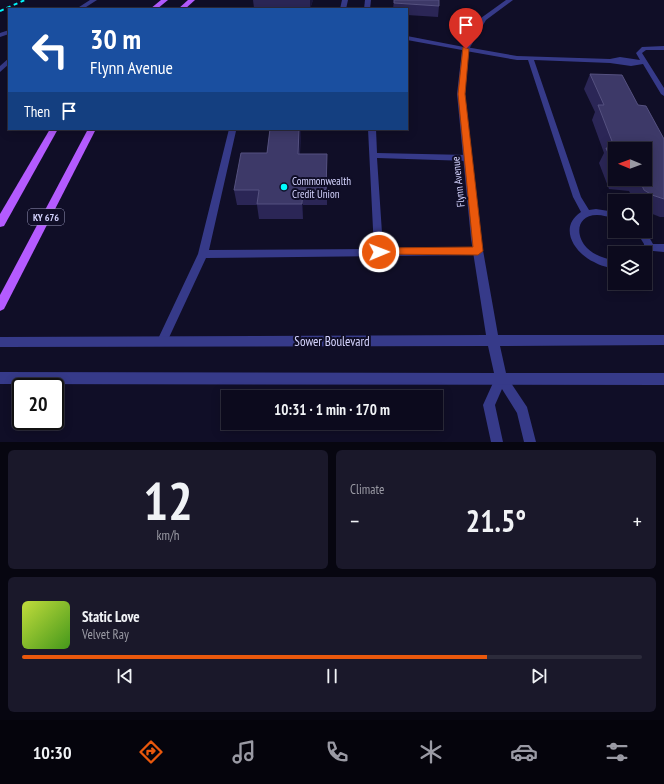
<!DOCTYPE html>
<meta charset="utf-8">
<style>
body{margin:0;font-family:"PT Sans Narrow",sans-serif;background:#1a182a;color:#f1f3f6;height:100vh;display:flex;flex-direction:column;font-size:15px;white-space:nowrap}
*{box-sizing:border-box;margin:0}
p{font-size:13px;color:#9a9aa4}
.icon{flex:none;width:22px;height:22px;fill:none;stroke:currentColor;stroke-width:2;stroke-linecap:round;stroke-linejoin:round}
.map{position:relative;height:442px;overflow:hidden}
.side{display:flex;flex-direction:column;gap:8px;padding:8px;background:#070610;flex:1}
.side>*{flex:none}
.banner{position:absolute;left:8px;top:8px;width:400px;height:122px;border-radius:0px;box-shadow:0 2px 10px #0003,0 0 0 1px #2c2b3b;background:#1a4fa0;color:#fff;overflow:hidden}
.needle{width:26px;rotate:271deg}
.buttons{position:absolute;left:608px;top:142px;display:grid;gap:8px}
.buttons a{display:grid;place-items:center;width:44px;height:44px;border-radius:0px;background:#0c0a1d;box-shadow:0 2px 10px #0003,0 0 0 1px #2c2b3b;font-size:20px}
.speed{position:absolute;left:12px;top:378px;display:flex;gap:8px;font-size:20px;font-weight:700;text-align:center}
.speed>*{display:grid;place-content:center;width:52px;height:52px;border-radius:50%;background:#0c0a1d;box-shadow:0 2px 10px #0003,0 0 0 1px #2c2b3b;line-height:1}
.speed .limit{border:2px solid #111;border-radius:6px;background:#fff;color:#111}
.pin{position:absolute;display:grid;place-items:center;width:34px;height:34px;color:#fff;margin:-41px -17px;border-radius:50% 50% 50% 0;rotate:-45deg;box-shadow:0 0 4px #0007}
.pin .icon{rotate:45deg}
.me{position:absolute;width:44px;margin:-22px;rotate:89deg;stroke-linejoin:round;filter:drop-shadow(0 0 3px #0008)}
.turn{display:flex;align-items:center;gap:14px;height:84px;padding:0 16px;font-size:18px}
.turn .icon{width:52px;height:52px;stroke-width:2.5}
.turn b{display:block;font-size:28px;line-height:34px}
.then{display:flex;align-items:center;height:38px;padding:0 16px;background:#0003;gap:8px;font-size:15px}
.big{font-size:30px;font-weight:700;line-height:1.1}
.side .tile{flex:1;display:flex;flex-direction:column;justify-content:center;gap:6px;min-width:0;padding:0 14px;border-radius:6px;background:#1a182a}
.side .dial{align-items:center;gap:0}
.dial b{font-size:52px;line-height:1}
.song{display:flex;align-items:center;gap:12px}
.cover{width:48px;height:48px;border-radius:6px;background:linear-gradient(135deg,hsl(70 70% 55%),hsl(100 70% 35%))}
.played{height:4px;border-radius:2px;background:linear-gradient(90deg,#ea580c 75%,#2c2b3b 75%)}
.keys{display:flex;justify-content:space-around;direction:ltr}
.heat{display:flex;justify-content:space-between;align-items:center;font-size:22px;direction:ltr}
.side .tiles{flex:1;display:grid;gap:8px;grid-template-columns:1fr 1fr}
.tile:last-child{grid-column:span 2}
.trip{position:absolute;left:221px;top:390px;width:222px;height:40px;border-radius:0px;background:#0c0a1d;box-shadow:0 2px 10px #0003,0 0 0 1px #2c2b3b;font-weight:700;line-height:40px;text-align:center}
.dock{display:flex;height:64px;justify-content:space-around;align-items:center;background:#05040c;color:#9a9aa4}
.dock .icon{width:28px;height:28px}
.dock .current{color:#ea580c}
.dock b{font-size:18px;color:#f1f3f6}
.map>svg:first-child{display:block}
.lines{fill:none;stroke-linecap:round;stroke-linejoin:round}
.lane{fill:#363a89;fill-rule:evenodd}
.street{fill:#363a89;fill-rule:evenodd}
.primary{fill:#b45bff;fill-rule:evenodd}
.rail{stroke:#00fbff;stroke-width:2;stroke-dasharray:4 3.5;stroke-linecap:butt}
.wall{fill:#2b2656;fill-rule:evenodd}
.shaded-wall{fill:#18153b}
.building{fill:#3d3968;stroke:#555180}
.route{fill:#ea580c;stroke:#983908}
.poi-dot{fill:#00fbff;stroke:#100e27;stroke-width:1.5}
.labels{text-anchor:middle;stroke-width:4;stroke-linejoin:round;paint-order:stroke}
.shield{fill:#100e27;stroke:#9a99be;stroke-width:1}
.shield-label{font-size:10px;font-weight:bold;fill:#d5d4ff}
.poi-label{font-size:11px;fill:#d5d4ff;stroke:#100e27;text-anchor:start}
.street-label{font-size:11px;fill:#d5d4ff;stroke:#100e27}
.near-street-label{font-size:13px;fill:#d5d4ff;stroke:#100e27}
</style>
<div class="map">
<svg width="664" height="442" viewBox="0 0 664 442">
<rect width="100%" height="100%" fill="#100e27"/>
<g class="lines">
<!-- lane -->
<g class="lane">
<path d="M90 0H97L83 9H76Z"/>
<path d="M342 0H348L346 9H340Z"/>
<path d="M365 0H371L370 9H364Z"/>
<path d="M9 30V34L0 37V33Z"/>
<path d="M664 46V50H646L642 53 664 88V96L661 94 643 64 631 66 610 63 534 60 581 197 589 210 596 209 615 212V218C609 217 602 215 597 215 576 215 575 236 587 248 595 256 605 258 615 261V269C608 267 600 266 594 262 574 253 558 227 581 212L573 197 528 60H517L466 51 463 49 466 47 517 56 610 59 620 57 640 60 636 53 642 47Z"/>
<path d="M9 58V64L0 72V66Z"/>
<path d="M229 129H238L236 131 209 250 374 249 368 129H376L377 153 468 155 472 158 468 161 377 158 383 248 478 247 481 248 483 251 481 254 478 255 206 258 166 344 162 346 158 344 157 341 198 254Z"/>
<path d="M645 230 653 244H664V252L653 251 648 261 645 262 644 244 636 231H645Z"/>
<path d="M501 373 505 374 527 407 536 442H524L517 413 502 389 495 405 503 442H491L483 405 497 374Z"/>
</g>
<!-- street -->
<path class="street" d="M506 0H513L486 20 469 49 465 94 481 239 498 335H664V345L500 346 506 373H664V385L0 384V372L494 373 488 346 0 347V337L486 335 471 239 457 94 462 50 407 40V36L464 47 481 18Z"/>
<!-- primary -->
<g class="primary">
<path d="M161 0H168L157 9H150Z"/>
<path d="M188 0H195L185 9H178Z"/>
<path d="M50 129H58L4 226 0 227V214Z"/>
<path d="M88 129H96L4 309 0 311V295Z"/>
</g>
<!-- rail -->
<path class="rail" d="M0 11 25 0"/>
</g>
<!-- wall -->
<g class="wall">
<path d="M253 0H313L310 9H275L254 8Z"/>
<path d="M394 0 439 6 438 17 407 15V9H393Z"/>
<path d="M590 74 638 105 664 139V217H660L645 211V201H634L629 191 609 189 599 163 604 153 592 120 595 112 584 89ZM615 149 645 179H615Z"/>
<path d="M270 129H301L300 154H327V205H303V219H259L257 205H237L234 190 267 153Z"/>
</g>
<!-- shaded-wall -->
<g class="shaded-wall">
<path d="M310 0H313L310 9Z"/>
<path d="M299 129H301V134L298 169V154Z"/>
<path d="M303 190V219L302 204Z"/>
</g>
<!-- building -->
<g class="building">
<path d="M394 0H439V6L394 3Z"/>
<path d="M590 74 622 75 638 105 646 106 664 139V199L652 195 644 190 639 179H645V149H615V170L606 148 615 149 598 105H604Z"/>
<path d="M270 129H299L298 154H327L326 190H303L302 204H257L259 190H234L241 153H267Z"/>
</g>
<!-- route -->
<path class="route" d="M463 47 469 49 465 94 483 251 478 255 376 254 374 252 379 248 473 247 458 94Z"/>
<!-- markers -->
<circle class="poi-dot" cx="284" cy="187" r="4"/>
<g class="labels">
<!-- shield labels -->
<rect class="shield" x="28" y="209" width="36" height="16" rx="3"/>
<g class="shield-label">
<text x="46" y="221">KY 676</text>
</g>
<!-- poi labels -->
<g class="poi-label">
<text x="292" y="185">Commonwealth<tspan x="292" dy="13">Credit Union</tspan></text>
</g>
<!-- street labels -->
<g class="street-label">
<text transform="translate(458 182) rotate(-96)" y="4">Flynn Avenue</text>
</g>
<!-- near-street labels -->
<g class="near-street-label">
<text x="332" y="346">Sower Boulevard</text>
</g>
</g>
</svg>
<div class="buttons">
<a><svg class="needle" viewBox="-14 -14 28 28"><path d="M0-13l5 13h-10z" fill="#e53935"/><path d="M0 13l5-13h-10z" fill="#9a9aa4"/></svg></a>
<a><svg class="icon" aria-label="search" viewBox="0 0 24 24"><circle cx="10" cy="10" r="6"/><path d="M15 15l6 6"/></svg></a>
<a><svg class="icon" aria-label="layers" viewBox="0 0 24 24"><path d="M12 4l9 5-9 5-9-5zM3 14l9 5 9-5"/></svg></a>
</div>
<div class="speed"><div class="limit">20</div></div>
<div class="pin" style="left:466px;top:49px;background:#d93025"><svg class="icon" aria-label="arrive" viewBox="0 0 24 24"><path d="M6 21V4h12l-3 4 3 4H6"/></svg></div>
<svg class="me" style="left:379px;top:252px" viewBox="-20 -20 40 40"><circle r="17" fill="#ea580c" stroke="#fff" stroke-width="3"/><path d="M0-11L8 9 0 5-8 9z" fill="#fff"/></svg>
<div class="trip">10:31 · 1 min · 170 m</div>
<div class="banner">
<div class="turn"><svg class="icon" aria-label="left" viewBox="0 0 24 24"><path d="M17 20v-9H6M10 6l-5 5 5 5"/></svg><div><b>30 m</b>Flynn Avenue</div></div>
<div class="then">Then<svg class="icon" aria-label="arrive" viewBox="0 0 24 24"><path d="M6 21V4h12l-3 4 3 4H6"/></svg></div>
</div>
</div>
<section class="side">
<div class="tiles">
<div class="tile dial"><b>12</b><p>km/h</p></div>
<div class="tile"><p>Climate</p>
<div class="heat"><a>−</a><b class="big">21.5°</b><a>+</a></div>
</div>
<div class="tile">
<div class="song"><i class="cover"></i><div><b>Static Love</b><p>Velvet Ray</p></div></div>
<div class="played"></div>
<div class="keys"><svg class="icon" aria-label="previous" viewBox="0 0 24 24"><path d="M18 5L8 12l10 7zM5 5v14"/></svg><svg class="icon" aria-label="pause" viewBox="0 0 24 24"><path d="M8 5v14M16 5v14"/></svg><svg class="icon" aria-label="next" viewBox="0 0 24 24"><path d="M6 5l10 7-10 7zM19 5v14"/></svg></div>
</div>
</div>
</section>
<nav class="dock">
<b>10:30</b>
<svg class="icon current" aria-label="directions" viewBox="0 0 24 24"><path d="M12 3l9 9-9 9-9-9zM9 14v-3h6M13 9l2 2-2 2"/></svg>
<svg class="icon" aria-label="music" viewBox="0 0 24 24"><path d="M9 18V5l10-2v13"/><circle cx="6" cy="18" r="3"/><circle cx="16" cy="16" r="3"/></svg>
<svg class="icon" aria-label="phone" viewBox="0 0 24 24"><path d="M5 4h4l2 5-3 2q2 4 5 5l2-3 5 2v4C11 20 4 13 5 4z"/></svg>
<svg class="icon" aria-label="climate" viewBox="0 0 24 24"><path d="M12 3v18M4 7l16 10M4 17L20 7"/></svg>
<svg class="icon" aria-label="car" viewBox="0 0 24 24"><path d="M5 17H2v-5l4-1 3-4h7l3 4 3 1v5h-3M9 17h6M6 11h13"/><circle cx="7" cy="17" r="2"/><circle cx="17" cy="17" r="2"/></svg>
<svg class="icon" aria-label="filters" viewBox="0 0 24 24"><path d="M4 7h16M4 17h16"/><circle cx="9" cy="7" r="2"/><circle cx="15" cy="17" r="2"/></svg>
</nav>
